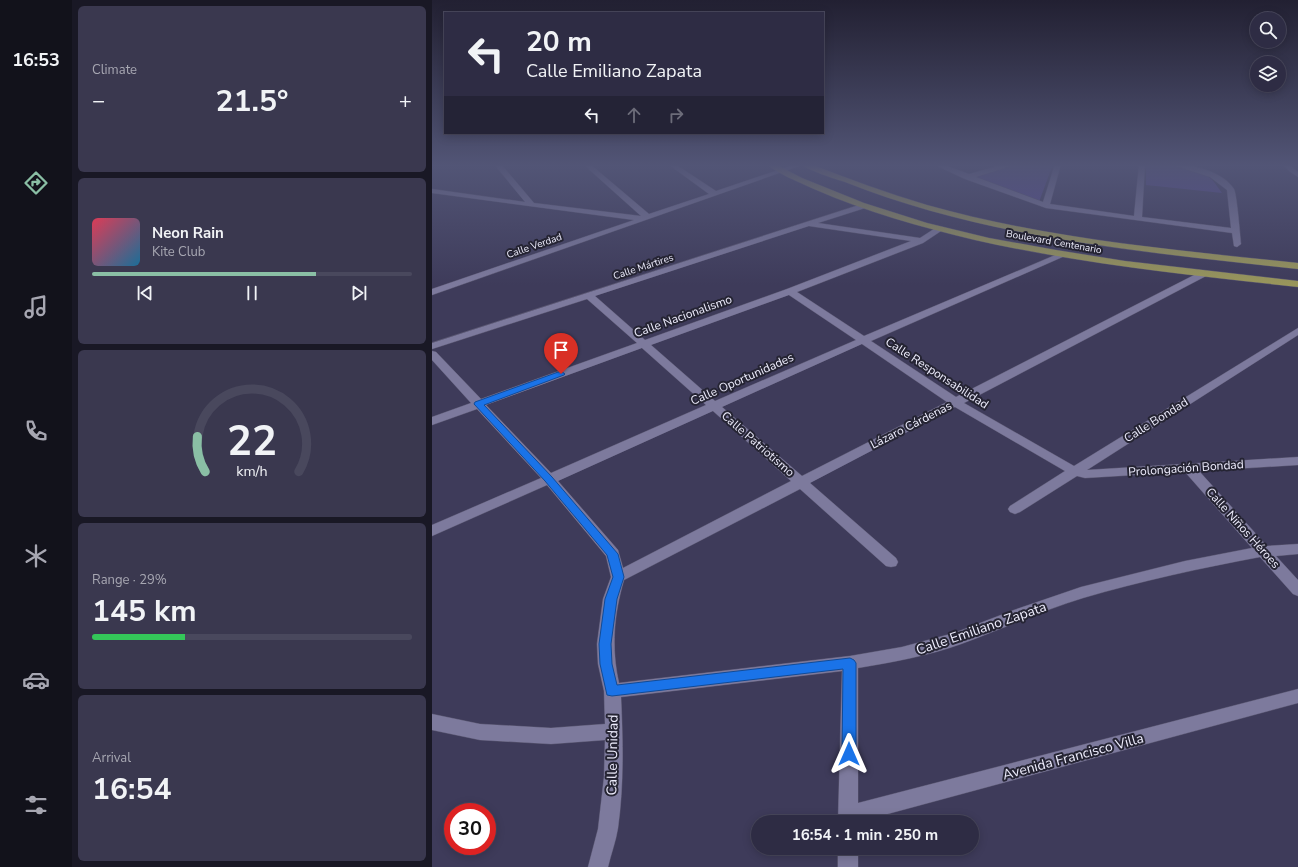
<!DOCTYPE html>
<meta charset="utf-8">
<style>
body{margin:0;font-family:"Nunito Sans",sans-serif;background:#3a384f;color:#f1f3f6;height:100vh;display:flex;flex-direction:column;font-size:15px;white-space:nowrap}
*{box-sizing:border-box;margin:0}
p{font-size:13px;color:#a7a7b2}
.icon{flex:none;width:22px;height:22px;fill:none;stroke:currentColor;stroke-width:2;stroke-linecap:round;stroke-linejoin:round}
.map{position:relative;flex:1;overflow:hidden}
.drawer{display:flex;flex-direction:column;gap:6px;padding:6px;background:#191825;width:360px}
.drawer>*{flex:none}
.guide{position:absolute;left:12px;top:12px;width:380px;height:122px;border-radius:0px;box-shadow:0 2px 10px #0003,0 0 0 1px #49485d;background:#2e2c44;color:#f1f3f6;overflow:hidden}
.fabs{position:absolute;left:818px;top:12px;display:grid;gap:8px}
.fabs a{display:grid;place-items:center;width:36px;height:36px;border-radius:50%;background:#2e2c44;box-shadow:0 2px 10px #0003,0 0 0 1px #49485d;font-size:20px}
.speed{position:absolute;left:12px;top:803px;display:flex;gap:8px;font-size:20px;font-weight:700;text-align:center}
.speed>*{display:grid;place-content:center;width:52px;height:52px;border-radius:50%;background:#2e2c44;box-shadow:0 2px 10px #0003,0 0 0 1px #49485d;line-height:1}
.speed .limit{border:6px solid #d22;background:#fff;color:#111}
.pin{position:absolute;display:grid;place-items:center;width:34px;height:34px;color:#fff;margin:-41px -17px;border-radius:50% 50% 50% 0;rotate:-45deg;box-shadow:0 0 4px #0007}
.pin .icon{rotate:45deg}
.me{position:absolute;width:44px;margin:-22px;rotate:0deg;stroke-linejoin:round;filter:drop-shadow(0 0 3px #0008)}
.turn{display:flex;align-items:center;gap:14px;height:84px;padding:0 16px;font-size:18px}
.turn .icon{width:52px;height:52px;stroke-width:2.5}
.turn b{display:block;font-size:28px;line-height:34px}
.lanes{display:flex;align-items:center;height:38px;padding:0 16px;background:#0003;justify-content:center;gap:20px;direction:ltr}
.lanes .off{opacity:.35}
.big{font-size:30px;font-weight:700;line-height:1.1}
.drawer .card{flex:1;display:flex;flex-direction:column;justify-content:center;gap:6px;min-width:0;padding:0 14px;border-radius:6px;background:#3a384f}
.drawer .dial{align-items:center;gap:0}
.dial svg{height:104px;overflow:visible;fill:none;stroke:#49485d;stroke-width:7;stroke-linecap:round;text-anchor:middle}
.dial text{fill:#f1f3f6;stroke:none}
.song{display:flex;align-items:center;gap:12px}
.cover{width:48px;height:48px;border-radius:6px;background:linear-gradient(135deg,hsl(350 70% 55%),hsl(200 70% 35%))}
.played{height:4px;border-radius:2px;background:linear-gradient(90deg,#8abfa5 70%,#49485d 70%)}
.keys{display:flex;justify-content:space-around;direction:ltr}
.heat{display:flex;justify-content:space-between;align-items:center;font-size:22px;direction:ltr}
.charge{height:6px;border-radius:3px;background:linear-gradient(90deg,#34c759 29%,#49485d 0)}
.trip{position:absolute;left:319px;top:815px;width:228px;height:40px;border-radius:20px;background:#2e2c44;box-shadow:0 2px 10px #0003,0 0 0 1px #49485d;font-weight:700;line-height:40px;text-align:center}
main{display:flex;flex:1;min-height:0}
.tab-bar{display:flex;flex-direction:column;width:72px;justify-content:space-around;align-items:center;background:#12121b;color:#a7a7b2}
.tab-bar .icon{width:28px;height:28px}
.tab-bar .on{color:#8abfa5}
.tab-bar b{font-size:18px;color:#f1f3f6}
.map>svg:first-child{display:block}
.green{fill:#544792}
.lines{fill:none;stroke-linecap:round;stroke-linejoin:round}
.minor-casing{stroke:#595670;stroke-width:1}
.major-casing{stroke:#595670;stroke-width:1}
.minor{fill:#7d7a9d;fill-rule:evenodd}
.major{fill:#99965b;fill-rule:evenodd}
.route{fill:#1a73e8;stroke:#114b97}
.labels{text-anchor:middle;stroke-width:4;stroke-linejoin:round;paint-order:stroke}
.far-street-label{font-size:10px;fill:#eeedfd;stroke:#252433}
.street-label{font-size:12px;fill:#eeedfd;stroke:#252433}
.near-street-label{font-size:14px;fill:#eeedfd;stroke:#252433}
</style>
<main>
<nav class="tab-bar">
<b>16:53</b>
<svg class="icon on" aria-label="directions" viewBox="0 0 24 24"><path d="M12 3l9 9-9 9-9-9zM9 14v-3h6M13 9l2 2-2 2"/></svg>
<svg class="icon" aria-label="music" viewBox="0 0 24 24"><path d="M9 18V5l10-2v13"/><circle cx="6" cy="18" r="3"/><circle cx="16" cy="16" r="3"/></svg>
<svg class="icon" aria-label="phone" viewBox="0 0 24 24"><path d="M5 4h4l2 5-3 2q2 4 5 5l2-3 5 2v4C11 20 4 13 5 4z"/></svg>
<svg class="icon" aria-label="climate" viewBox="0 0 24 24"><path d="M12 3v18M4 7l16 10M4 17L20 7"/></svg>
<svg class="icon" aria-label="car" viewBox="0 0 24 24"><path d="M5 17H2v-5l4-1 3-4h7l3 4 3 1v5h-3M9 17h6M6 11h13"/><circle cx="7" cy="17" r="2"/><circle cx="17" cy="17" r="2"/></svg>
<svg class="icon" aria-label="filters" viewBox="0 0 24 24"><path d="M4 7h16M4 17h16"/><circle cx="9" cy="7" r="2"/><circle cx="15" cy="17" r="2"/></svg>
</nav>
<section class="drawer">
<div class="card"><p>Climate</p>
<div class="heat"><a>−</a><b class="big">21.5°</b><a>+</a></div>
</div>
<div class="card">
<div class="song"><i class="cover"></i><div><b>Neon Rain</b><p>Kite Club</p></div></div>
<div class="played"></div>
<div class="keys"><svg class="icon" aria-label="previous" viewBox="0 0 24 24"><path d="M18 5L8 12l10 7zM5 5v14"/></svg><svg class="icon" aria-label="pause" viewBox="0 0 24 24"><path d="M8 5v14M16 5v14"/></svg><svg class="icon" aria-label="next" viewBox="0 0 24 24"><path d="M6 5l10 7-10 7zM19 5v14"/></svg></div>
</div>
<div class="card dial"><svg viewBox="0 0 100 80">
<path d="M14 69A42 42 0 1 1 86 69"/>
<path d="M14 69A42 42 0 0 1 8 42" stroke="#8abfa5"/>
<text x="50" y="56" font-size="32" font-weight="700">22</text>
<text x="50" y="72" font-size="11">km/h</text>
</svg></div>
<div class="card"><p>Range · 29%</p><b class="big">145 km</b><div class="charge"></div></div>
<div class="card"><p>Arrival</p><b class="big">16:54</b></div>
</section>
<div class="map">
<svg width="866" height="867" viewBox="0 0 866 867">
<rect width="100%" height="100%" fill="#3e3b5a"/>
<!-- green -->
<g class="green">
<path d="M585 164H621L607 202 540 177Z"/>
<path d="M714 164C731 164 764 166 778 178 783 182 786 188 790 193L714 185Z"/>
</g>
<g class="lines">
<defs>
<g id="minor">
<path d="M62 164H69L102 203 209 216 151 164H158L217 214 277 194 236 164H243L284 191 364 164H373L0 295V289L202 220 0 193V189L93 202Z"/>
<path d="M501 164H510L537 174 573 164H583L582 165 544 177 611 202 623 164H629L618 204 702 216 707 164H713L710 217 799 228 795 190 778 177 738 164C757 163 791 171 802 189 805 195 808 234 809 244L805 247 802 246 800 233 614 208 533 179Z"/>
<path d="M850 164H857L866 172V177L857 171Z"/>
<path d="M430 204H433V208L386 223 488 238 505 227H511L512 229 491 243 365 292 432 336 628 253 631 252 635 255 439 341 524 397 768 272H774L775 274 774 276 532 403 642 466 866 328V335L655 470 866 457V465L767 471 835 546 866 544V554L844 556 866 580V596L861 594 828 557C769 568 709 581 651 598 609 611 570 629 529 644 496 656 461 662 426 668V803L866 689V703L426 822H406L410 671 189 697C191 741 192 785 186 828 184 841 179 854 176 867H156L166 829 172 777 173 740 119 744 48 740 0 730V714L48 724 119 728 173 724 172 691 166 664 165 644 171 599 179 577 174 556 115 485 0 536V525L109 478 45 409 0 425V417L39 403 0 360V351L4 352 49 399 205 343 155 299 0 349V343ZM377 226 479 241 355 289 213 340 163 296ZM357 295 424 340 283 401 219 345ZM430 344 515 402 370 476 290 407ZM210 348 274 405 119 473 54 405ZM523 407 633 471 578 506 576 509 578 512 583 514 588 512 645 476 653 478 753 472 820 548 753 561 649 587 582 610 522 633 470 647 418 656 187 683C179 648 182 614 192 580L368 489 454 566 459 567 464 566 466 562 464 558 378 483ZM281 411 359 481 191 568 186 550 126 481Z"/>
<rect x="406" y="848" width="20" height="19"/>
</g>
<g id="major">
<path d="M335 164H343L370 178 432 203 495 223 557 238 624 250 693 261 866 281V287C758 275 650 264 543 240 489 227 434 212 382 189 371 184 342 172 335 164Z"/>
<path d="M369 164H378C417 179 455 193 495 205 616 239 742 250 866 263V269C714 252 556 239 413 182 403 179 375 170 369 164Z"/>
</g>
</defs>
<!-- minor casing -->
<use href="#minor" class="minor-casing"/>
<!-- major casing -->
<use href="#major" class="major-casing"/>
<!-- minor -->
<use href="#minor" class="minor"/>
<!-- major -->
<use href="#major" class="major"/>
</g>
<!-- sky -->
<linearGradient id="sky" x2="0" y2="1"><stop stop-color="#222032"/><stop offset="0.58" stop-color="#525576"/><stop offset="1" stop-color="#525576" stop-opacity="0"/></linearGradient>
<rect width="866" height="285" fill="url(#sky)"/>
<!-- route -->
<path class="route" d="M129 371 133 374 132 375 52 405 120 477 186 554 192 577 185 599 179 644 180 664 185 685 418 658 422 660 424 663V754L422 759 417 761 412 759 410 754 411 669 180 696 175 695 168 664 167 644 173 599 181 577 175 555 113 481 42 404 43 402Z"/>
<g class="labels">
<!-- far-street labels -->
<g class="far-street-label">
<text transform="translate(622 241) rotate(10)" y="4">Boulevard Centenario</text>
<text transform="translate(102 245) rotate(-19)" y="4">Calle Verdad</text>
<text transform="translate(211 266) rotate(-18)" y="4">Calle Mártires</text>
</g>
<!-- street labels -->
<g class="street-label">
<text transform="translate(251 316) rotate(-20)" y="4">Calle Nacionalismo</text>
<text transform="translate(505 373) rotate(33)" y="4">Calle Responsabilidad</text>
<text transform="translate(310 379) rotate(-24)" y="4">Calle Oportunidades</text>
<text transform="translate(724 420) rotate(-32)" y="4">Calle Bondad</text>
<text transform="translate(479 425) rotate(-27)" y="4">Lázaro Cárdenas</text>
<text transform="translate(326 444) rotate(41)" y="4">Calle Patriotismo</text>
<text transform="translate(754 468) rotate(-4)" y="4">Prolongación Bondad</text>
<text transform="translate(811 528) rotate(48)" y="4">Calle Niños Héroes</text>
</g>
<!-- near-street labels -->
<g class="near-street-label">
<text transform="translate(549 628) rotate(-19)" y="5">Calle Emiliano Zapata</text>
<text transform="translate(180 755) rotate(-89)" y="5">Calle Unidad</text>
<text transform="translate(641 756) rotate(-15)" y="5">Avenida Francisco Villa</text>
</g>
</g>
</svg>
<div class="fabs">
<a><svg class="icon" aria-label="search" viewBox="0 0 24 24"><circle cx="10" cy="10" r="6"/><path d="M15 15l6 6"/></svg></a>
<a><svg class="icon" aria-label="layers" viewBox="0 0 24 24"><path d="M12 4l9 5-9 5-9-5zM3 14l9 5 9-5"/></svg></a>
</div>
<div class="speed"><div class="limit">30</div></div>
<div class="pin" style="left:129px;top:374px;background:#d93025"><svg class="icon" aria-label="arrive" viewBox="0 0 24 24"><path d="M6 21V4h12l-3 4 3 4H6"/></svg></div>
<svg class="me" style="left:417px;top:754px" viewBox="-20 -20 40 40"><path d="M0-17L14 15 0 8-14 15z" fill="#1a73e8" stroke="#fff" stroke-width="4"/></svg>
<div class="trip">16:54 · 1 min · 250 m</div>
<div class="guide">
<div class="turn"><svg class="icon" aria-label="left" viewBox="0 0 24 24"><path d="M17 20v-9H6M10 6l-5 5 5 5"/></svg><div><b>20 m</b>Calle Emiliano Zapata</div></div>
<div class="lanes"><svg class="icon" aria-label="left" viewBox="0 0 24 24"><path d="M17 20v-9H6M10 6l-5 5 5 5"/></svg><svg class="icon off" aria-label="ahead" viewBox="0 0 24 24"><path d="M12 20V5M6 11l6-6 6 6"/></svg><svg class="icon off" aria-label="right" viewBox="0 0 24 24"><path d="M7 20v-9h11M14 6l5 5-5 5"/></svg></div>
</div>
</div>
</main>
